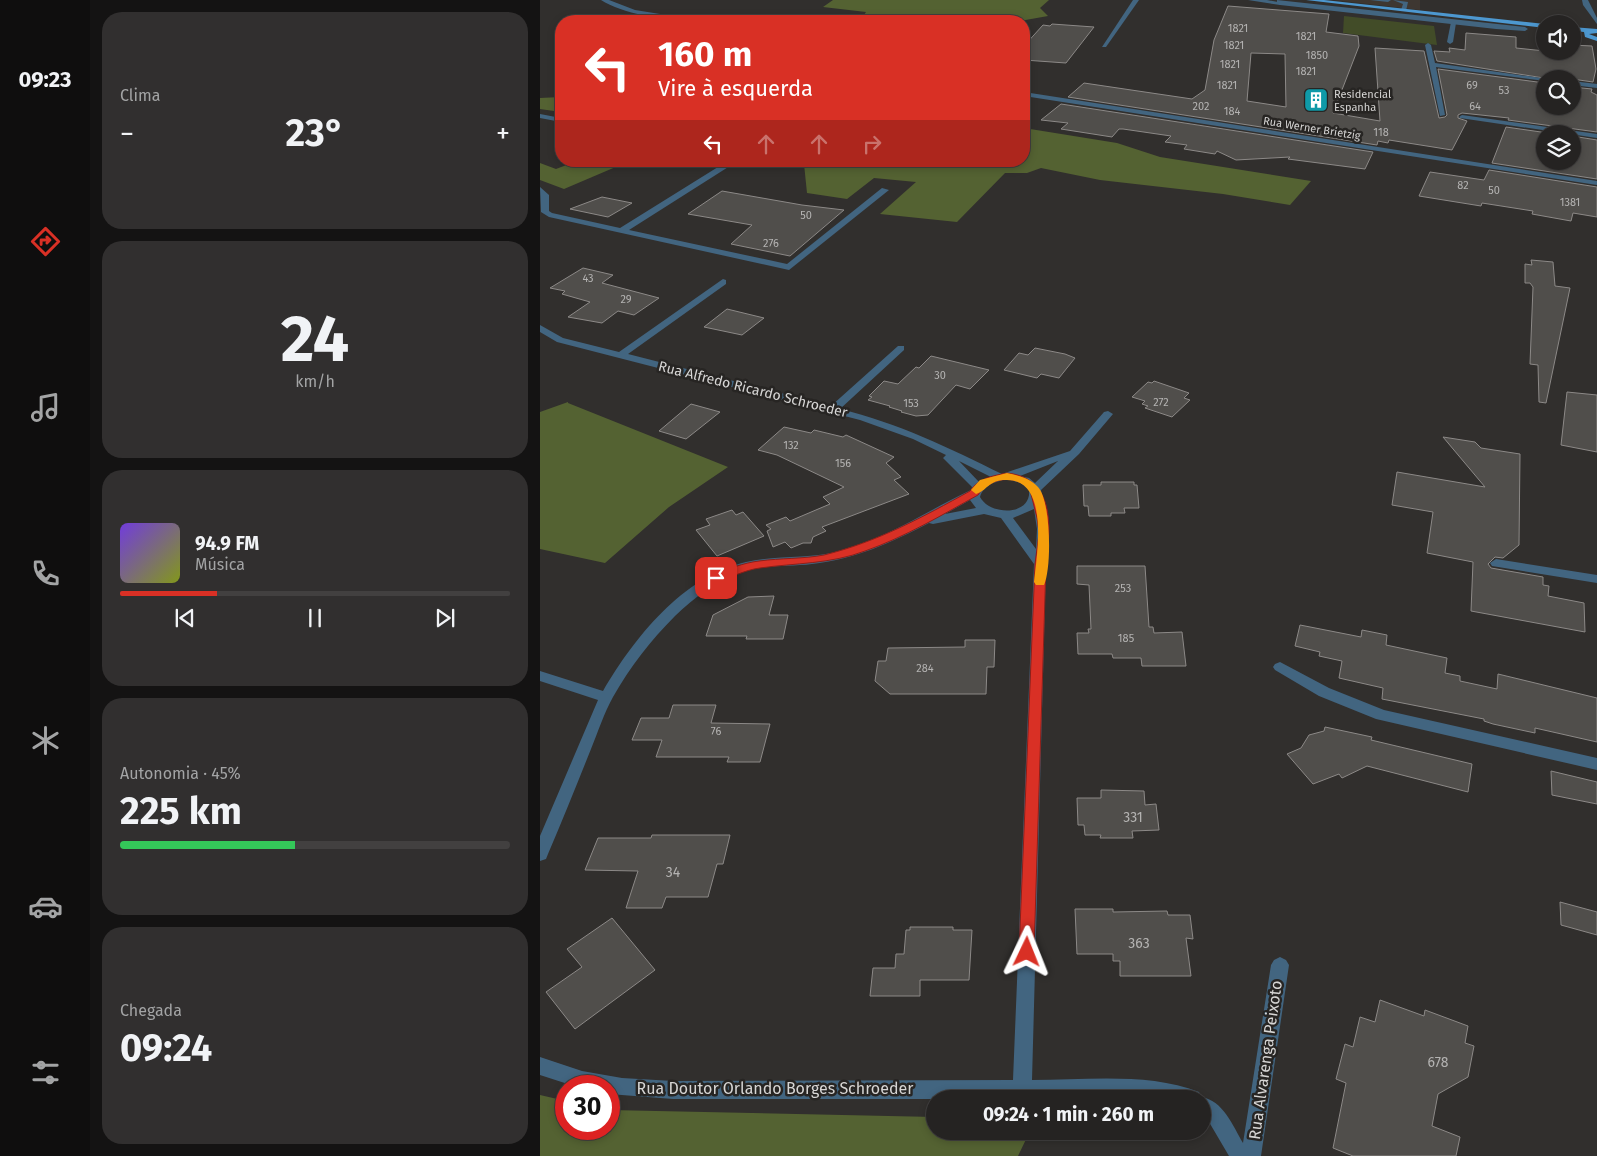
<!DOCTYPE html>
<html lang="pt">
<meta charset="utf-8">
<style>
body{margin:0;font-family:"Fira Sans",sans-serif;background:#312f2f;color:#f1f3f6;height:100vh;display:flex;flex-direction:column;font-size:19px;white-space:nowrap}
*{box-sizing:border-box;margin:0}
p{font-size:16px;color:#a3a4a5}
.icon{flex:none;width:28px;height:28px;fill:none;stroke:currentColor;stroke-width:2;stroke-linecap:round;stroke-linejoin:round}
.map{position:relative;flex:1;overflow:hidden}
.panel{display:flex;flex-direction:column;gap:12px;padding:12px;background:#141313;width:450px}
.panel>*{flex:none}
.top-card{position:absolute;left:15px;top:15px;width:475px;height:152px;border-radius:20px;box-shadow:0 2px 8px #0003,0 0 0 1px #424040;background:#d93025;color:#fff;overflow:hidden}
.fabs{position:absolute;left:996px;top:15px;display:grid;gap:10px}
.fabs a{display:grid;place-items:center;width:45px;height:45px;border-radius:50%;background:#252322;box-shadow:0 2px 8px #0003,0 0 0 1px #424040;font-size:25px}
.speed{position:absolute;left:15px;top:1075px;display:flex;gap:10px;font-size:25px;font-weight:700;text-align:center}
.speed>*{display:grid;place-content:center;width:65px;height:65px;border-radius:50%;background:#252322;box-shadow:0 2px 8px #0003,0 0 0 1px #424040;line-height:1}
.speed .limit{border:8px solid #d22;background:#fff;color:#111}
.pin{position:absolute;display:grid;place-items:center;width:42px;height:42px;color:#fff;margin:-21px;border-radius:10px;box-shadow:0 2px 8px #0006}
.me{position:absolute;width:55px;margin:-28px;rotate:2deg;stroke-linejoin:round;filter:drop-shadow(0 0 4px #0008)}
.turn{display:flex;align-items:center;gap:18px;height:105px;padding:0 20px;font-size:22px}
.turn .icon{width:65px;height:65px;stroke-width:2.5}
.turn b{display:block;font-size:35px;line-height:42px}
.lanes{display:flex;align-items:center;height:48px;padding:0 20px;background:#0003;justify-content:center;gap:25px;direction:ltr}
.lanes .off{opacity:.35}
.big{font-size:38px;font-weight:700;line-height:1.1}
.panel .card{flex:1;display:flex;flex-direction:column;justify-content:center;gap:8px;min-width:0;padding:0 18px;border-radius:20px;background:#312f2f}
.panel .dial{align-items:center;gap:0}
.dial b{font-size:65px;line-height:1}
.song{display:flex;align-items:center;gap:15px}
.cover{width:60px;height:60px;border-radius:8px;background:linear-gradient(135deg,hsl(260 70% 55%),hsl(70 70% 35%))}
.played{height:5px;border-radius:2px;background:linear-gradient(90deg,#d93025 25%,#424040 25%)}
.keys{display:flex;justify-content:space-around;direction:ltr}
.heat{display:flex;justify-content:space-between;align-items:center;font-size:28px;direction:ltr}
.charge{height:8px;border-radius:4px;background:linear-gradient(90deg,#34c759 45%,#424040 0)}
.trip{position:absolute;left:386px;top:1090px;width:285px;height:50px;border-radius:25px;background:#252322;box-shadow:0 2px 8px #0003,0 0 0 1px #424040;font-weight:700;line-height:50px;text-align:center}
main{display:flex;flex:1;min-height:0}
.dock{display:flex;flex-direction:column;width:90px;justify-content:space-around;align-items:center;background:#0f0e0e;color:#a3a4a5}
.dock .icon{width:35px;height:35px}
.dock .on{color:#d93025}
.dock b{font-size:22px;color:#f1f3f6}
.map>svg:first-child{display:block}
.built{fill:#3e3731}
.green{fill:#424c28}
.forest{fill:#546232}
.building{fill:#504e4b;stroke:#8c8987;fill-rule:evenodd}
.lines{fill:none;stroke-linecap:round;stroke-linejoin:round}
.lane{fill:#426580;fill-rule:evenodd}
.street{fill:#426580;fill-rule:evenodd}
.primary{fill:#4d98d0;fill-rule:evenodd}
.route{fill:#d93025;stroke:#8d1f18}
.slow{fill:#f59e0b}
.labels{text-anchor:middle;stroke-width:5;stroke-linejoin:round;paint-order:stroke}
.number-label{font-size:11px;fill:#b4b3b2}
.far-poi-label{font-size:11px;fill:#d6d5d4;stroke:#272523;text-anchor:start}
.far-street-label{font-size:11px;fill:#d6d5d4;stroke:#272523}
.street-label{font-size:14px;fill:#d6d5d4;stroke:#272523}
.near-number-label{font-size:14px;fill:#b4b3b2}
.near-street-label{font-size:16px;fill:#d6d5d4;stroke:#272523}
</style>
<main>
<nav class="dock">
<b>09:23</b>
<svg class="icon on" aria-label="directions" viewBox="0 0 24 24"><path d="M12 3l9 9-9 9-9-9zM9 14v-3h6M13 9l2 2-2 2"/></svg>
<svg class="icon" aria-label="music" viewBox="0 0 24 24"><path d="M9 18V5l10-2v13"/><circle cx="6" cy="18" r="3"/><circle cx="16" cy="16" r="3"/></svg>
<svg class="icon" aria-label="phone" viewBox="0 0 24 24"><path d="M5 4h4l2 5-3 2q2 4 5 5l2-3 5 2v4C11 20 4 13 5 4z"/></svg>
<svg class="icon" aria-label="climate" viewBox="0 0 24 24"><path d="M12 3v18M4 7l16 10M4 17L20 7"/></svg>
<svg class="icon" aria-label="car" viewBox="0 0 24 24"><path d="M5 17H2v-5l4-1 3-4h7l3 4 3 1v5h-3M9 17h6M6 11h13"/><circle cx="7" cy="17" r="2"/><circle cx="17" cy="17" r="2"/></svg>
<svg class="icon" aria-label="filters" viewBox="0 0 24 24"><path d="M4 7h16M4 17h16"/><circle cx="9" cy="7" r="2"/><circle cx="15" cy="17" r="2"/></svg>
</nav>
<section class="panel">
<div class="card"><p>Clima</p>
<div class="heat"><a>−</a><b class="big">23°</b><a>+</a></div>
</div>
<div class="card dial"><b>24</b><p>km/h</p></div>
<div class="card">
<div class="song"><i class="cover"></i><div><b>94.9 FM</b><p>Música</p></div></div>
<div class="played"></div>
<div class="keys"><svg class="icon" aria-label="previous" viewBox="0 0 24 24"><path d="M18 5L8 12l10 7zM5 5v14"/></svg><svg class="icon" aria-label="pause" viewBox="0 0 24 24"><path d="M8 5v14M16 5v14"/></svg><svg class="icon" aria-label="next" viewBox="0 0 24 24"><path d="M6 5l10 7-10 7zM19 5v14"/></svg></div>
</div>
<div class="card"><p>Autonomia · 45%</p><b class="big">225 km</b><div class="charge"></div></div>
<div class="card"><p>Chegada</p><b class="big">09:24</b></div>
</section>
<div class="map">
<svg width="1057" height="1156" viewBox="0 0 1057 1156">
<rect width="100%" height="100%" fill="#312f2d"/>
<!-- built -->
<path class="built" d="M794 0H880V10Z"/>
<!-- green -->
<path class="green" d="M804 16 894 26 897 45 803 33Z"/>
<!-- forest -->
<g class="forest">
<path d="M293 0H509L500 8 508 16 480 21H320L326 12 283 7Z"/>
<path d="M21 97V112L0 109V98Z"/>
<path d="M484 128 577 143 620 157 771 181 750 205 683 194 560 180 501 168 487 173H465L417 222 340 214 376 182 334 178 307 199 267 193 264 164 244 161H484Z"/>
<path d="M37 161H110L78 166 24 189 0 180V163L16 169Z"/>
<path d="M28 402V403L188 467 129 507 65 563 0 549V412Z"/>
<path d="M0 1095 26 1101V1129H69V1110L395 1117V1131H490L478 1156H0Z"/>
</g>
<!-- building -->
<g class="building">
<path d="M688 6 789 14 786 32 818 36 819 46 793 113 840 121 835 48 884 51 899 118 905 117 907 115 898 69 1005 83V106H1032V87L1052 89 1051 92 1057 95V132L968 120 969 118 922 113 918 115V118L927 121 912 150 849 140 848 143 838 141 837 145 528 97 544 83 652 99 665 90 674 40ZM711 53 745 54 746 107 707 101Z"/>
<path d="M512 24 554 27 526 63 484 60V46L503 25 510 26Z"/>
<path d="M926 33 976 37V48L1005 51 1027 53 1026 51 1032 52V45L1052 46 1056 69 1053 82 1032 79H1010L897 61 894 51 910 52 909 48 925 50Z"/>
<path d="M521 104 833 152 825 169 748 159 750 157 696 160 677 151 675 154 644 149 647 145 625 142 631 136 583 129H579L572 137 521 129 528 123 501 120Z"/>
<path d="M966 127 1015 134H1005V161H1032V136L1057 140V179L952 163Z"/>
<path d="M949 170 1057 187V217L1033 213 1031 221 992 214 993 211 942 203 941 206 879 196 890 172 944 180Z"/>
<path d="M182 191 262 205 304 210 250 256 191 244 212 225 148 214Z"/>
<path d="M62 197 92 203 68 217 30 209Z"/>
<path d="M991 260 1013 262 1015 286 1030 288 1006 403 999 402 998 365 990 364 993 287 990 283H985V264L992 265Z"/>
<path d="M43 268 73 275 62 283 119 298 94 315 78 311 62 323 28 317 50 302 22 294 25 291 10 288Z"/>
<path d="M187 309 224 318 202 335 164 327Z"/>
<path d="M495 348 525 354 535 358 519 378 501 374 497 378 464 370 479 353 488 355Z"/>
<path d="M391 356 449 370 430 389 416 385 388 415 376 416 361 412 362 411 349 407 350 406 328 400 332 397 329 396 344 381 358 384 376 367 379 368Z"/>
<path d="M614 381 649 393 644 398 650 400 632 417 605 408 608 406 602 404 605 401 592 397 608 382 612 383Z"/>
<path d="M1027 392 1057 395V452L1021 445Z"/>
<path d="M151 404 180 412 146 439 119 431Z"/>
<path d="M244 427 271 433 274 430 303 437 306 435 354 457 346 463 361 477 354 480 369 494 282 527 286 531 273 537 271 543H263L251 548 245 542 233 547 227 531 231 529 226 525 246 517 250 521 290 504 283 497 304 487 237 455 218 450Z"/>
<path d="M903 437 935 442 941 448 980 454 979 545 963 558 955 557 948 564 951 568 1003 577V585L1009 586 1008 596 1044 603 1045 632 931 611 933 562 887 553 893 512 852 505 857 472 945 487Z"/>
<path d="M561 482H594V485H597L599 508H584L585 513H571V516H549L548 506H544L543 485H561Z"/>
<path d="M192 510 196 515 203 512 224 536 177 556 156 530 170 525 166 519Z"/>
<path d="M537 566H605L609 627H613L614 633 642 632 646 666H602L601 658H573L572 654H538L537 633H549L548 629H551L549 585 537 584Z"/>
<path d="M234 596 229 615H248L243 639H206L207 636H166L173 615 208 597Z"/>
<path d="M760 625 821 637 822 630 847 635 846 645 907 658 905 673 920 676V681L957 689 958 674 1057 698V742L995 728V733L953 724 944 721V719L842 699 843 688 799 678 802 661 779 656 780 652 755 646Z"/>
<path d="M425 640H455L454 667H447L446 694H350L335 681 338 661H346L348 648 425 647Z"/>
<path d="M133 705H176L171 723 230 724 220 762H187L189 757H116L122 740H92L101 718H129Z"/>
<path d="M785 727 832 737 831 740 932 764 928 792 827 766 802 778 799 774 773 784 747 754 761 748 769 735 784 731Z"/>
<path d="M1011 771 1057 782V804L1012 795Z"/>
<path d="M561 790 604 791 605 805 616 804 619 830 592 831 593 838H560L561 835H545L544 825H538L537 798H561Z"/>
<path d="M112 835H190L183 864H177L168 897H126L122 908H86L98 871 45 870 58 838H111Z"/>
<path d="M1020 902 1057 912V935L1021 925Z"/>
<path d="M535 909H573V912L627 911 628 915H650L653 939 646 938 651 976H580V961H573V954H537Z"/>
<path d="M72 918 115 970 35 1029 6 992 42 967 27 949Z"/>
<path d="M370 927H413V930H432L429 980H380V996H330L333 968H355L356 954H364L366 930H370Z"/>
<path d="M840 1000 884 1016 885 1010 928 1026 925 1043 934 1046 928 1077 898 1094 892 1126 920 1137 916 1156H813L793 1148 806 1083 796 1079 805 1044 813 1047 820 1017 835 1022Z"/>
</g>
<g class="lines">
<!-- lane -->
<g class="lane">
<path d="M708 0H727L743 3 740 5Z"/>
<path d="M830 0H851L848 2Z"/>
<path d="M853 0 868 2 866 11 861 10 863 4Z"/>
<path d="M911 22 916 23 913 42 910 44 907 42Z"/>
<path d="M956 559 1057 575V583L952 566 950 563Z"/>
<path d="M740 662 789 688 844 710 1057 758V770L836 719 779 696 735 670 733 667 735 664Z"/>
</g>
<!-- street -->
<g class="street">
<path d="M61 0H69L95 10 164 21C137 23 84 15 61 0Z"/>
<path d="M593 0H599L566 47H562Z"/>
<path d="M737 0 985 27 988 29 985 31 956 29 740 5 737 3Z"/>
<path d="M1042 0H1048L1057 18V24L1043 5Z"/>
<path d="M888 43 891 45 895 63 1008 79H1005V81L896 67 905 115 900 116 885 45Z"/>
<path d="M1032 81 1057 84V88L1032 85Z"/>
<path d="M484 92 1057 181V185L484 96Z"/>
<path d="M0 114 21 118V122L0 118Z"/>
<path d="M922 115 1057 134V138L920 118 919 117Z"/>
<path d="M186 162 193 164 89 230 247 264 342 188 349 190 249 270 9 217 1 212 0 187 9 195V211L12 213 80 228Z"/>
<path d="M183 279 186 280V284L88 354 291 406 358 346H364V350L300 409C358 423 409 448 462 474L530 451 564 412 568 411 573 414 539 454 501 490 508 529 506 564 492 1080C545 1080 609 1072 659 1092L661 1097C683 1100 693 1126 703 1143L731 965 734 960 740 957 746 960 749 965 721 1156H689L669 1122 662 1117V1099H133L69 1094V1086H34L0 1075V1057L42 1071 82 1078 133 1081 473 1080 494 564 461 518 444 514 393 524 389 523C353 542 313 560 272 564 249 567 223 564 200 572 176 581 154 598 135 616 111 640 90 667 73 697 64 713 58 732 51 749 37 784 23 819 8 854L6 859 0 861V836L58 700 0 681V671L63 691C94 638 143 576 206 562 237 555 269 559 300 551 347 538 387 511 431 490L432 487 403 458 406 455 373 439 320 420 17 342 0 332V325L23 338 79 352ZM419 461 451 477 439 482ZM518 461 495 483 489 478 480 476ZM467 479 481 483 489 490C492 516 450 516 440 497 444 484 456 482 467 479ZM430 500 436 508 405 514ZM494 509 497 529 496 549 473 518Z"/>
</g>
<!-- primary -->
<g class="primary">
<path d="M766 0H784L1005 24V28Z"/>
<path d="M1032 27 1057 29V33L1049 34 1057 37V41L1045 37 1044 32 1032 31Z"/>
</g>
</g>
<!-- route -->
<path class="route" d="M467 473C515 478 511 527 506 564L494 952 492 957 487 959 481 957 479 952 495 564 499 533 497 518 490 490C476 473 449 478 438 495 402 515 365 537 325 551 291 564 255 563 220 568 204 570 191 578 176 582L170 578 172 575C188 569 203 563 219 561 241 558 263 559 284 555 337 542 383 517 430 491 439 478 452 476 467 473Z"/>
<!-- slow -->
<path class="slow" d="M467 473C479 476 489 477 498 487 511 501 512 568 504 585H496L494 582C497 555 510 479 466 480 448 480 447 491 436 494L431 490 440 480Z"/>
<!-- icons -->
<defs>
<symbol id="building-square" viewBox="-11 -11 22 22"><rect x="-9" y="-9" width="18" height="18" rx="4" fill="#0f9aa8" stroke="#272523"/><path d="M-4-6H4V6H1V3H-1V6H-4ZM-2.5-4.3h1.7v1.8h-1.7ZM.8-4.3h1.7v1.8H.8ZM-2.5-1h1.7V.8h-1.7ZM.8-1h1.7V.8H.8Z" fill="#fff"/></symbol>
</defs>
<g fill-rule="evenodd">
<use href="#building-square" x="762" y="86" width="28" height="28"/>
</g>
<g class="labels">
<!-- number labels -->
<g class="number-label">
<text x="698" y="32">1821</text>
<text x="766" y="40">1821</text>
<text x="694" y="49">1821</text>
<text x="777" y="59">1850</text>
<text x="690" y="68">1821</text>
<text x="766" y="75">1821</text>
<text x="687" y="89">1821</text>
<text x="932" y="89">69</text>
<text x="964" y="94">53</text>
<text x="661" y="110">202</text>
<text x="935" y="110">64</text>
<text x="692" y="115">184</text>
<text x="841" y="136">118</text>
<text x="923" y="189">82</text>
<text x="954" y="194">50</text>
<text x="1030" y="206">1381</text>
<text x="266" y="219">50</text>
<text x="231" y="247">276</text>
<text x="48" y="282">43</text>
<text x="86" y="303">29</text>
<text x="400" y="379">30</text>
<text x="621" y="406">272</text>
<text x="371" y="407">153</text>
<text x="251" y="449">132</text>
<text x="303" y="467">156</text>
<text x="583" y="592">253</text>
<text x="586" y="642">185</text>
<text x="385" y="672">284</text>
<text x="176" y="735">76</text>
</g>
<!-- far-poi labels -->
<g class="far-poi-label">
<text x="794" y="98">Residencial<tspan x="794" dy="13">Espanha</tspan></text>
</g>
<!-- far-street labels -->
<g class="far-street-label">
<text transform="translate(772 128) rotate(9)" y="4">Rua Werner Brietzig</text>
</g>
<!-- street labels -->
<g class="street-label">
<text transform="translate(213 389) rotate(14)" y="5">Rua Alfredo Ricardo Schroeder</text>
</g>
<!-- near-number labels -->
<g class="near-number-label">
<text x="593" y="822">331</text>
<text x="133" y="877">34</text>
<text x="599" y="948">363</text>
<text x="898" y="1067">678</text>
</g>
<!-- near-street labels -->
<g class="near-street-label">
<text transform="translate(725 1060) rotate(-82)" y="6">Rua Alvarenga Peixoto</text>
<text x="235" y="1094">Rua Doutor Orlando Borges Schroeder</text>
</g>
</g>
</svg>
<div class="fabs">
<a><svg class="icon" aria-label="sound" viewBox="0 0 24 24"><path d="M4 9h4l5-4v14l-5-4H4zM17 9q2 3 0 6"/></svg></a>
<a><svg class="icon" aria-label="search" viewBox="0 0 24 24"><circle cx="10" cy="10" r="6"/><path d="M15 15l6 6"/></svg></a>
<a><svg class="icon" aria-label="layers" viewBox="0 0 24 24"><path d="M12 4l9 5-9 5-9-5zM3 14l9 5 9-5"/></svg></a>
</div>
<div class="speed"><div class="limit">30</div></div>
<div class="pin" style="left:176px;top:578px;background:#d93025"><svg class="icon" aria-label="arrive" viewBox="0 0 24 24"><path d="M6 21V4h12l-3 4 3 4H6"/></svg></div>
<svg class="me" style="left:487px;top:952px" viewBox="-20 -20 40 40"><path d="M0-17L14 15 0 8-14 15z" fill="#d93025" stroke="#fff" stroke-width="4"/></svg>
<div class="trip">09:24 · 1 min · 260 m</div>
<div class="top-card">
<div class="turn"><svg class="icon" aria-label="left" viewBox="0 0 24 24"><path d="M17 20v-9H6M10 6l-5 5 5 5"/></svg><div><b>160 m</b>Vire à esquerda</div></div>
<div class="lanes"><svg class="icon" aria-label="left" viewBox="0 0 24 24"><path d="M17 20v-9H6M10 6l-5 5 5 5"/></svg><svg class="icon off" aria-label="ahead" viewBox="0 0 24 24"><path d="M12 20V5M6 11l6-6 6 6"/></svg><svg class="icon off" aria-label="ahead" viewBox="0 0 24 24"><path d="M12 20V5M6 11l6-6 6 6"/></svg><svg class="icon off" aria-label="right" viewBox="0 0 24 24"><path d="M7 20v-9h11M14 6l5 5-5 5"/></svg></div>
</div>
</div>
</main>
